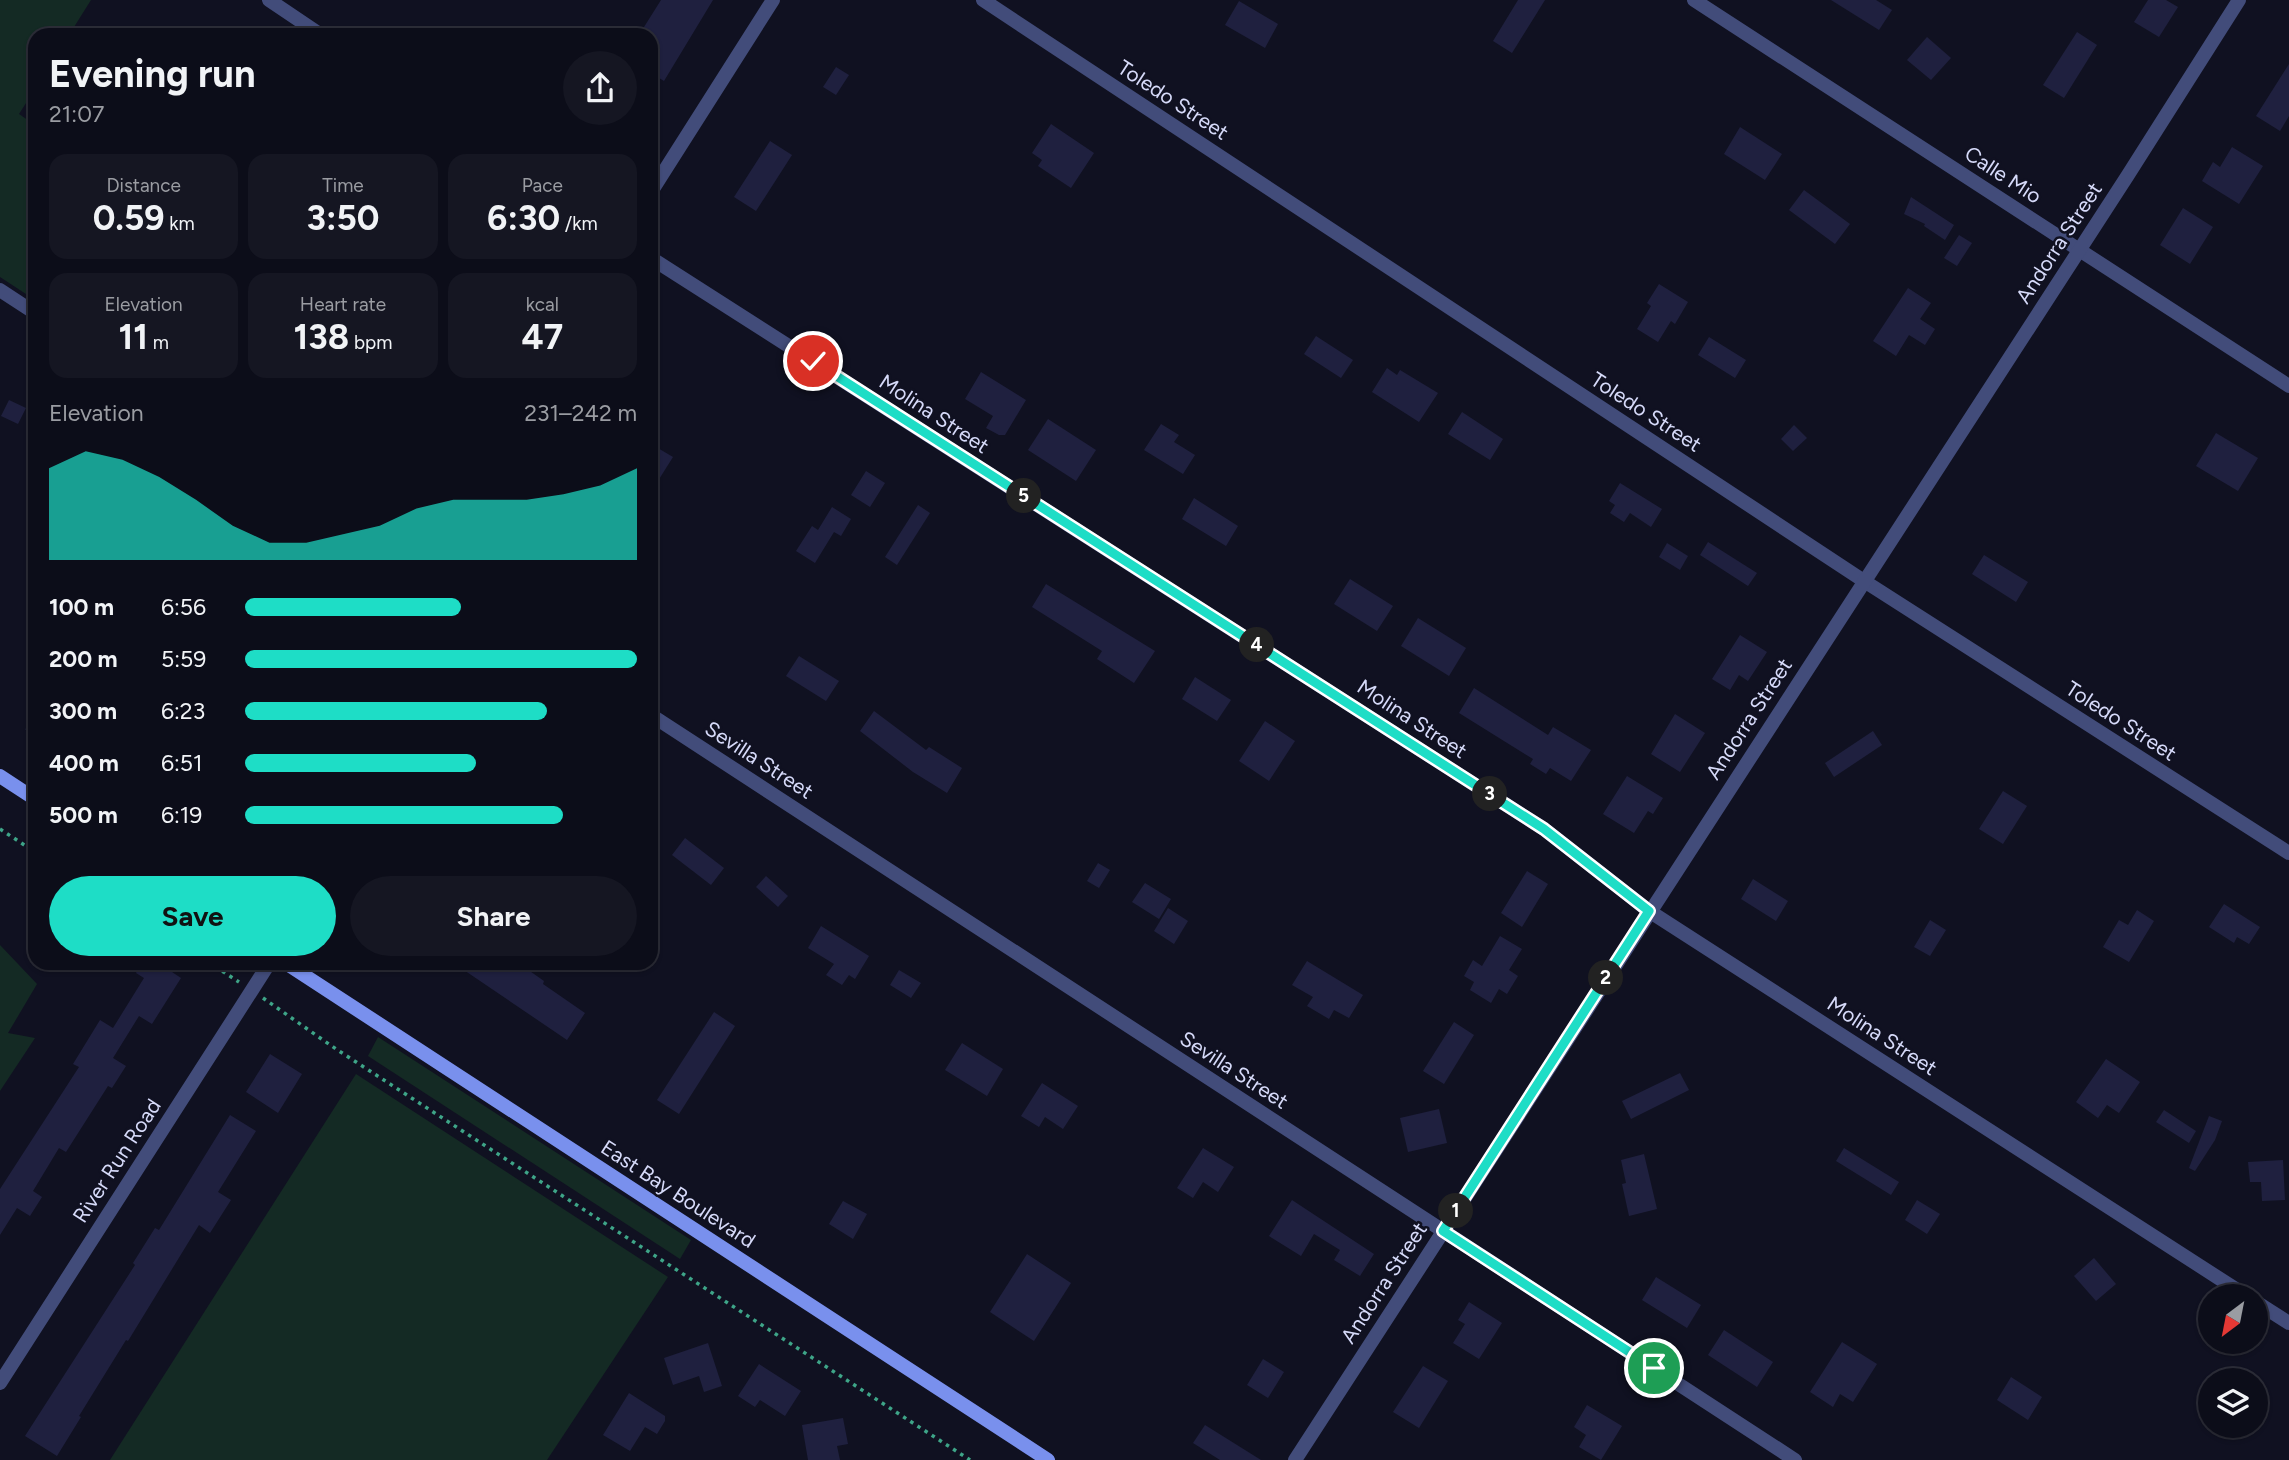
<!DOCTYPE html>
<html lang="en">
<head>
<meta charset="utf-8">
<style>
  :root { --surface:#0c0d19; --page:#151622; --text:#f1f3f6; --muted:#9a9ca2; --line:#2c2d38; --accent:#1eddc6 }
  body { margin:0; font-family:Figtree,sans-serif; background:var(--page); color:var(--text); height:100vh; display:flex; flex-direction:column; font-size:26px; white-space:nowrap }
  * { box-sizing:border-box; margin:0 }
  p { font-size:23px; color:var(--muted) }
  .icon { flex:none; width:38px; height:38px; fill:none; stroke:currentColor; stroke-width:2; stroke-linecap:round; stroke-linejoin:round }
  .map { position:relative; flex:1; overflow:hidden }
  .drawer { position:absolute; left:28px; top:28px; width:630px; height:942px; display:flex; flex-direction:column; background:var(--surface); border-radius:21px; box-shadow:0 2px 5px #0004,0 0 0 2px var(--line) }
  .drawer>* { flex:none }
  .needle { width:46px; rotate:212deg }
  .buttons { position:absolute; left:2198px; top:1284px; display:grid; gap:14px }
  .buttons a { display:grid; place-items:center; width:70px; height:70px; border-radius:50%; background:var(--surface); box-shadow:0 2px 5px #0004,0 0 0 2px var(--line); font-size:35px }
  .pin { position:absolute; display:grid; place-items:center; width:60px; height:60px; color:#fff; margin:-30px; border:4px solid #fff; border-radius:50%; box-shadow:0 2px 7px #0007 }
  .km { position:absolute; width:35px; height:35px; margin:-18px; border-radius:50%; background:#222; color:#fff; font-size:19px; line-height:35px; text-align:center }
  .round { display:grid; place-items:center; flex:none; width:74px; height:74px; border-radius:37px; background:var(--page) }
  .summary { display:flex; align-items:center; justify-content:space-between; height:119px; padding:0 21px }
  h1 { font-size:38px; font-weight:700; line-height:52px }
  .figures { display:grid; grid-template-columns:repeat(3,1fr); gap:10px; height:119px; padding:7px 21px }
  .figures div { display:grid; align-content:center; border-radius:18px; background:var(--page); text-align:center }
  .figures b { font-size:35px; font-weight:700 }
  .figures small { font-size:19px; font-weight:400 }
  .figures p { font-size:19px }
  .chart { height:196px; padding:14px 21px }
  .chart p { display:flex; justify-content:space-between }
  .chart svg { width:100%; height:126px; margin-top:7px; fill:var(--accent); opacity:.7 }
  .action { display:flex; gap:14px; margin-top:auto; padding:14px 21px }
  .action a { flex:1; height:80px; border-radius:42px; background:var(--accent); color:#111; font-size:28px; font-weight:700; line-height:80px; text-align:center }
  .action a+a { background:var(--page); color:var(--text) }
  ul { padding:0 21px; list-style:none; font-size:23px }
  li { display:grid; grid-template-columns:112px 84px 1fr; align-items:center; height:52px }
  li i { height:18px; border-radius:9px; background:var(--accent) }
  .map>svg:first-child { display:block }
  .green { fill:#142a24 }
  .building { fill:#1f203f }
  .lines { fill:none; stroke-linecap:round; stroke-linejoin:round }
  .path { stroke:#3ea588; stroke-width:3.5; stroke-dasharray:3.5 5; stroke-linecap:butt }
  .lane { stroke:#424c7a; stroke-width:8 }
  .street { stroke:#424c7a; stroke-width:14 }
  .secondary { stroke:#7990ed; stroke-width:14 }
  .route-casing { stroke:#fff; stroke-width:14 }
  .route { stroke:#1eddc6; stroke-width:9 }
  .labels { text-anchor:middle; stroke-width:5; stroke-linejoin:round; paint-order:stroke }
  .street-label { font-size:21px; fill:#d6daf9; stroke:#101121 }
</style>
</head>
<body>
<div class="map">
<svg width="2289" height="1460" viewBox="0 0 2289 1460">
  <rect width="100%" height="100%" fill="#101121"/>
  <!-- green -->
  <g class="green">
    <polygon points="0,0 91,0 69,35 35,35 35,89 19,114 35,125 35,280 26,294 0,277"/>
    <polygon points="0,945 37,984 8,1033 35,1038 0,1091"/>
    <polygon points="378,1037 691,1240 680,1259 368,1056"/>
    <polygon points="356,1074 668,1277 547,1460 110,1460"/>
  </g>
  <!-- building -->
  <g class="building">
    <polygon points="661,0 713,0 664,81 651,73 651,35 639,35"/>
    <polygon points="1518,0 1545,0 1512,53 1493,41"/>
    <polygon points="1831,0 1876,0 1892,10 1879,30"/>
    <polygon points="2148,0 2166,0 2178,7 2159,37 2134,22"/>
    <polygon points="1239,1 1278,24 1265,48 1225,25"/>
    <polygon points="2077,32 2097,45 2064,98 2043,85"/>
    <polygon points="1927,37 1951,58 1931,80 1907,60"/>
    <polygon points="2289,64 2289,116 2280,131 2256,116"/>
    <polygon points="836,67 849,75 836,95 823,87"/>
    <polygon points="1051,124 1094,153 1071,188 1038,166 1042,160 1032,153"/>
    <polygon points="1740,127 1782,154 1765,180 1724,154"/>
    <polygon points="770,141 792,155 756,211 734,197"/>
    <polygon points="2232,147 2263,166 2239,204 2202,181 2213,162 2220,167"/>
    <polygon points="1804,190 1850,224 1835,244 1789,210"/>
    <polygon points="1911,197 1954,225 1945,240 1924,226 1925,224 1904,214"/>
    <polygon points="2183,208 2213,227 2190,264 2160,245"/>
    <polygon points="1959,235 1972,243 1957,266 1944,258"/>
    <polygon points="1659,284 1688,302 1675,324 1671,321 1658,342 1637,329 1651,306 1647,303"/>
    <polygon points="1908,288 1931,303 1920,319 1935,329 1925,345 1909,335 1896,356 1873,341"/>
    <polygon points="1316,336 1353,360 1341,378 1304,354"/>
    <polygon points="1709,337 1746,360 1735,378 1698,355"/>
    <polygon points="1387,368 1397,375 1400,370 1438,393 1419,422 1372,392"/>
    <polygon points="981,372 1026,400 1005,435 999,435 986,428 993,416 965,399"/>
    <polygon points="9,400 26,408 18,424 1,416"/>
    <polygon points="1462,412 1503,439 1490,460 1448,434"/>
    <polygon points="1048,419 1096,450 1076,481 1028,450"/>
    <polygon points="1161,424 1179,435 1174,442 1195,455 1183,474 1144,450"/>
    <polygon points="1794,425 1807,438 1793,451 1781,439"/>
    <polygon points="2216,433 2258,458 2238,491 2196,466"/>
    <polygon points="651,444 673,457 651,492"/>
    <polygon points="866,471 885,483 870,507 851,495"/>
    <polygon points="1620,483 1662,509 1651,527 1630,513 1624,522 1610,513 1615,505 1609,501"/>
    <polygon points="1194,498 1238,526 1226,546 1182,519"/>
    <polygon points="918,505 930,513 897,565 885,557"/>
    <polygon points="832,507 851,519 841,536 834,532 815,563 796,551 812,526 818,530"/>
    <polygon points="1708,542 1757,573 1748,586 1700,555"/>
    <polygon points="1667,543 1688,556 1680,570 1659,557"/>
    <polygon points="1984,555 2028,582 2016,602 1972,574"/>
    <polygon points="1350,579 1393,606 1377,631 1334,604"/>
    <polygon points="1046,584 1155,651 1134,683 1097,659 1102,651 1032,607"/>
    <polygon points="1418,618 1466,648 1449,676 1401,646"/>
    <polygon points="1740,635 1767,652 1748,681 1739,675 1730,690 1712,679"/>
    <polygon points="799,656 839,681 826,701 786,676"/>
    <polygon points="1195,677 1231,700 1217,721 1182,699"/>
    <polygon points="1474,688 1548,735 1553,727 1591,750 1571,781 1550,768 1546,774 1530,764 1533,759 1459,713"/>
    <polygon points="874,711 926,750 929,747 962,768 947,793 913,772 860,731"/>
    <polygon points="1675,714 1705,733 1680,772 1651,754"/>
    <polygon points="1265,721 1295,741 1269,781 1239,761"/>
    <polygon points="1873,731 1882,745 1834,777 1825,763"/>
    <polygon points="1627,776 1663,798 1653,814 1648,811 1634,833 1603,814"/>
    <polygon points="2003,791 2027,806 2003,844 1979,829"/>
    <polygon points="685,838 724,868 711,885 672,855"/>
    <polygon points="1098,863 1110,870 1099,888 1087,881"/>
    <polygon points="1527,871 1548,884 1522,927 1501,913"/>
    <polygon points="766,876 788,896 778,907 756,887"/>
    <polygon points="1753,879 1788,901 1776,921 1741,899"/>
    <polygon points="1145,883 1171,899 1159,919 1132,902"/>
    <polygon points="2224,904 2260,927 2249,944 2237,937 2234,943 2209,927"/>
    <polygon points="1168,908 1188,921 1174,944 1154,931"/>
    <polygon points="2137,910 2154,921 2129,962 2103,947 2119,920 2128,925"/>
    <polygon points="1930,920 1946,930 1930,956 1914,947"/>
    <polygon points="821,926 869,956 855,979 849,975 842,985 826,975 834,964 808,948"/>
    <polygon points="1500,936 1522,949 1509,970 1518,976 1507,994 1499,989 1491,1003 1470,990 1474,982 1464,976 1473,960 1482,966"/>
    <polygon points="1307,961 1363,995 1349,1018 1334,1010 1329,1019 1307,1006 1313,997 1292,985"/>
    <polygon points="142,962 157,962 181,978 152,1024 139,1016 113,1058 126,1066 112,1088 108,1086 66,1152 59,1148 33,1191 42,1197 30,1216 17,1208 0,1235 0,1189 79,1067 73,1064 100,1020 113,1028 144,978 136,973"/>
    <polygon points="452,962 517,962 544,981 543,984 585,1013 567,1040"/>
    <polygon points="899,970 921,983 911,998 890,985"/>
    <polygon points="714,1012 735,1026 679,1114 657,1100"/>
    <polygon points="1454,1022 1474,1035 1444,1084 1423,1071"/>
    <polygon points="962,1043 1003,1069 987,1096 945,1070"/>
    <polygon points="270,1054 302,1074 278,1113 246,1092"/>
    <polygon points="2106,1059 2140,1082 2119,1113 2107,1105 2098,1118 2076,1102"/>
    <polygon points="1680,1073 1689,1090 1631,1119 1622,1101"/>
    <polygon points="1042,1083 1078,1106 1063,1129 1045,1117 1039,1127 1021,1116"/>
    <polygon points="1439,1109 1447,1143 1408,1152 1400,1118"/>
    <polygon points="2164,1110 2196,1131 2189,1143 2156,1122"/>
    <polygon points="230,1115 256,1131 218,1192 231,1200 210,1233 199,1225 128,1341 126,1340 79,1416 81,1417 57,1456 25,1436 135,1265 133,1263 155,1228 159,1230"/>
    <polygon points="2209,1116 2222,1121 2215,1140 2195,1171 2189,1168"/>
    <polygon points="1203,1148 1234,1167 1218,1192 1203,1182 1193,1198 1177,1188"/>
    <polygon points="1844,1148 1899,1182 1891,1195 1836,1161"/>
    <polygon points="1644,1154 1657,1209 1629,1216 1622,1184 1626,1183 1621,1160"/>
    <polygon points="2283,1160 2285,1200 2262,1201 2261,1182 2250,1182 2248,1162"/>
    <polygon points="1292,1200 1374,1254 1360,1276 1334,1260 1340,1250 1314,1234 1301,1256 1269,1236"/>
    <polygon points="1917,1200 1940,1214 1927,1234 1905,1220"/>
    <polygon points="843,1201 867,1214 853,1239 829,1224"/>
    <polygon points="1027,1254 1071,1283 1034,1341 990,1312"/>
    <polygon points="2094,1258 2116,1284 2096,1301 2074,1276"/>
    <polygon points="1656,1277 1701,1305 1687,1328 1642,1300"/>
    <polygon points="1469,1302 1502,1323 1479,1359 1453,1343 1465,1324 1458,1320"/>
    <polygon points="1724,1330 1773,1362 1757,1387 1708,1355"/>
    <polygon points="1842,1342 1877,1364 1853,1402 1840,1394 1833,1407 1810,1392"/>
    <polygon points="708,1343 722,1386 704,1392 699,1376 673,1385 664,1358"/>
    <polygon points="1263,1359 1284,1372 1268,1398 1247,1385"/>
    <polygon points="759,1364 801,1391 785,1416 760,1400 755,1407 738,1396"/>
    <polygon points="1423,1366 1448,1381 1419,1428 1393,1412"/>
    <polygon points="2011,1377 2042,1397 2028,1420 1997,1400"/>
    <polygon points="629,1393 665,1416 665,1421 657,1434 645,1427 630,1451 603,1435"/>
    <polygon points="1587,1405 1622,1426 1601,1460 1579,1447 1586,1435 1574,1427"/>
    <polygon points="843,1418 848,1444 837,1446 840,1460 808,1460 802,1425"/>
    <polygon points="1205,1425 1261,1460 1220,1460 1193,1443"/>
  </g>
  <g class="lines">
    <!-- path -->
    <g class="path">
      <polyline points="0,829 35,852"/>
      <polyline points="208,962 239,982"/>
      <polyline points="263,998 336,1049 970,1460"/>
    </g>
    <!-- lane -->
    <polyline class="lane" points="35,722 30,729 35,733"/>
    <!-- street -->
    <g class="street">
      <polyline points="269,0 321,35"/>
      <polyline points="983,0 1864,581 2289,853"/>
      <polyline points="1694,0 2289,386"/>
      <polyline points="651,192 773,0"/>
      <polyline points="651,258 1544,829 1649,911 2248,1297"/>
      <polyline points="0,290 35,313"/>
      <polyline points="651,715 1795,1460"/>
      <polyline points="2256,1302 2289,1323"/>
      <polyline points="0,1383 270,962"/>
      <polyline points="1295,1460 2128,175 2239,0"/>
    </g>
    <!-- secondary -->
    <g class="secondary">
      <polyline points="0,776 35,799"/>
      <polyline points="284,962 1048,1460"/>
    </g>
  </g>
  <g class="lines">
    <defs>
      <polyline id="route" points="813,361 1544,829 1649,911 1443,1231 1654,1368"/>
    </defs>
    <!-- route casing -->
    <use href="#route" class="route-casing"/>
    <!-- route -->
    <use href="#route" class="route"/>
  </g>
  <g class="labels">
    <!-- street labels -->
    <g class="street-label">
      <text transform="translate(1173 100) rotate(33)" y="7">Toledo Street</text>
      <text transform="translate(2003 175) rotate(33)" y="7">Calle Mio</text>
      <text transform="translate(2059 243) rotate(-57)" y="7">Andorra Street</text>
      <text transform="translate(1646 412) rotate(33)" y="7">Toledo Street</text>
      <text transform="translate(934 414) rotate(33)" y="7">Molina Street</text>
      <text transform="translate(1412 719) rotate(33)" y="7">Molina Street</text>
      <text transform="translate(1749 719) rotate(-57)" y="7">Andorra Street</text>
      <text transform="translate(2121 721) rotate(33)" y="7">Toledo Street</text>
      <text transform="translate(759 760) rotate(33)" y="7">Sevilla Street</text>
      <text transform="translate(1882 1036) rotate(33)" y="7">Molina Street</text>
      <text transform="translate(1234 1070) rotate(33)" y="7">Sevilla Street</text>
      <text transform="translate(117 1161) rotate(-57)" y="7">River Run Road</text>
      <text transform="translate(678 1194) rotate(33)" y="7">East Bay Boulevard</text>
      <text transform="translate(1384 1283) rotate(-57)" y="7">Andorra Street</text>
    </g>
  </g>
</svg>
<div class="buttons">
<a><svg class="needle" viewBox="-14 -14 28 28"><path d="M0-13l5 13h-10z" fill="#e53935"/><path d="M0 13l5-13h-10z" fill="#9a9ca2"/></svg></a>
<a><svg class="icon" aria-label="layers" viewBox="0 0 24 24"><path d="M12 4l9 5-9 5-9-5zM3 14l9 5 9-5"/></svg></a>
</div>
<div class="pin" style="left:1654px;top:1368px;background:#1e9e55"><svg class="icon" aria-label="arrive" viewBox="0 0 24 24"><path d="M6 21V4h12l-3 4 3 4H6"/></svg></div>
<div class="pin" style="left:813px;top:361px;background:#d93025"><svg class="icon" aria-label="check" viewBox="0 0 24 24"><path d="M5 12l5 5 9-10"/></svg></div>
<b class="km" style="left:1456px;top:1211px">1</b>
<b class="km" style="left:1606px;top:978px">2</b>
<b class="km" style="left:1490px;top:794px">3</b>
<b class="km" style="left:1257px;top:645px">4</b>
<b class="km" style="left:1024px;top:496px">5</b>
<section class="drawer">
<div class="summary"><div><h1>Evening run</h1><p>21:07</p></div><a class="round"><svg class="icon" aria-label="share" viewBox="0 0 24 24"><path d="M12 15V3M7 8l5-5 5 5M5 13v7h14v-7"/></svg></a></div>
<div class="figures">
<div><p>Distance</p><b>0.59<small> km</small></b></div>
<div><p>Time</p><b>3:50</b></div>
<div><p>Pace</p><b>6:30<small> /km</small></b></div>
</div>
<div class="figures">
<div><p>Elevation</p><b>11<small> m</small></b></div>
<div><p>Heart rate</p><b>138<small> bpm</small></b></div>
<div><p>kcal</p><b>47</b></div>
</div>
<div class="chart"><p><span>Elevation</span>231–242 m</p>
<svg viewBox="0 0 160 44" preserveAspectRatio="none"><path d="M0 44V12L10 6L20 9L30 15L40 23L50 32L60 38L70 38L80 35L90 32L100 26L110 23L120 23L130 23L140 21L150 18L160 12V44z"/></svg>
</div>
<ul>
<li><b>100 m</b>6:56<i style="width:55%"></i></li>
<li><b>200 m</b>5:59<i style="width:100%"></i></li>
<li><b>300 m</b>6:23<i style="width:77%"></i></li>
<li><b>400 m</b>6:51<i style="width:59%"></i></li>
<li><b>500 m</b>6:19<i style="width:81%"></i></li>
</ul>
<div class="action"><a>Save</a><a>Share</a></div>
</section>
</div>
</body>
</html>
